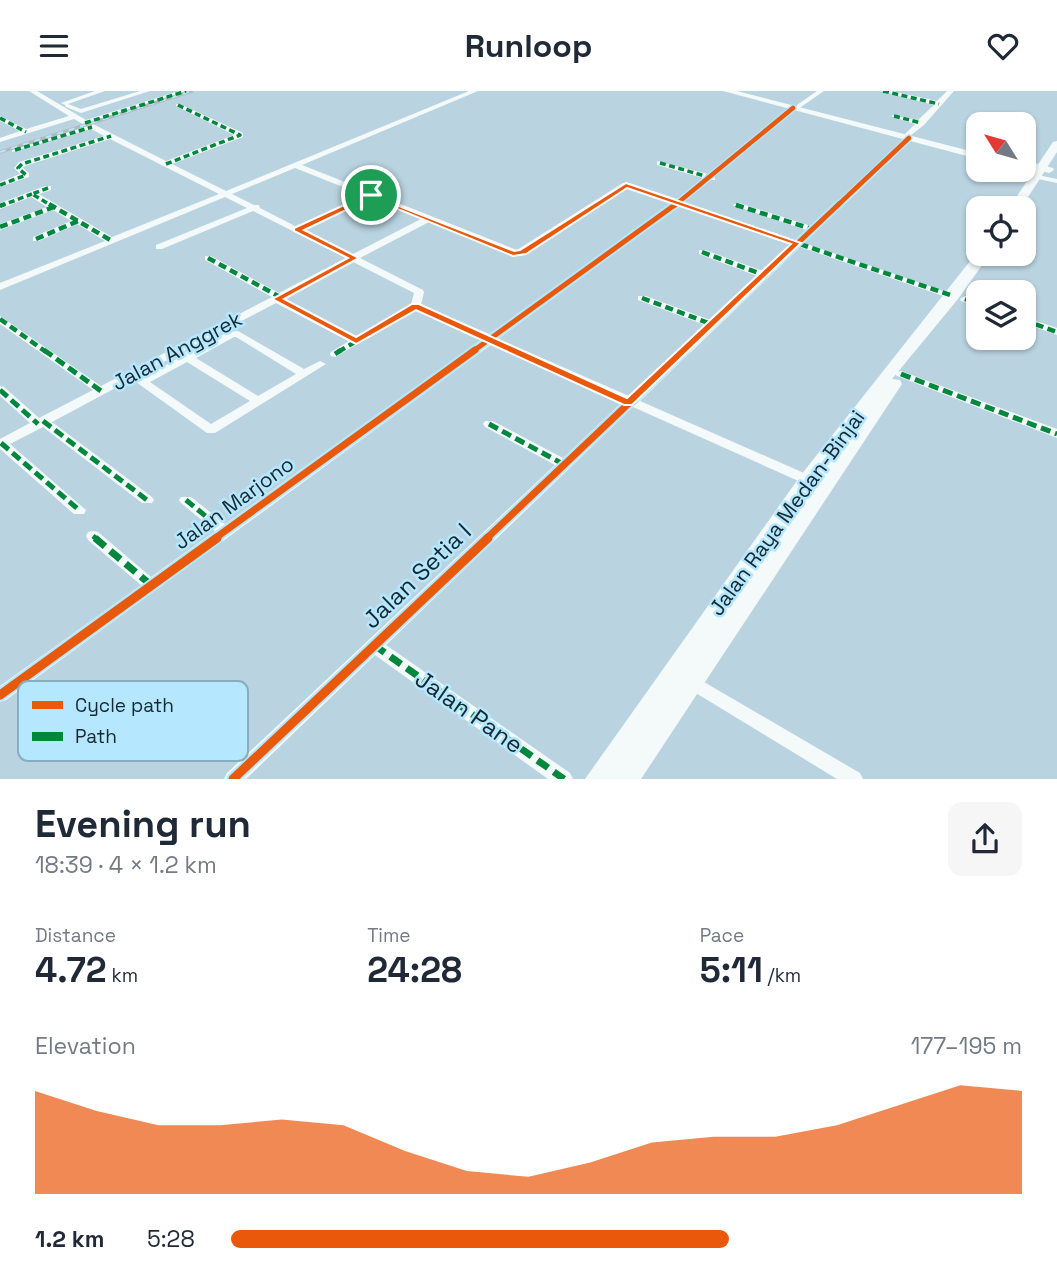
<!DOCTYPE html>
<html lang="en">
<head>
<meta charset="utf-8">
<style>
  :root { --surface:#fff; --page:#f6f6f7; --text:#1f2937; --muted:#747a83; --accent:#ea580c }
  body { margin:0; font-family:"Space Grotesk",sans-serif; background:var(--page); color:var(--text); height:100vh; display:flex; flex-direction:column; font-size:26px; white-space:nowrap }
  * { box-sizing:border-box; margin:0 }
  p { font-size:23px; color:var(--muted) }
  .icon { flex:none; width:38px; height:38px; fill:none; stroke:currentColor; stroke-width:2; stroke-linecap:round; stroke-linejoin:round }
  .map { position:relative; height:688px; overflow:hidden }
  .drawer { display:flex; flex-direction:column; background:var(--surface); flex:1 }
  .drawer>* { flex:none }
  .needle { width:46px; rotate:307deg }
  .buttons { position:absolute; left:966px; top:21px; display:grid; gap:14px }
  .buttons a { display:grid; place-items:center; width:70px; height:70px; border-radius:14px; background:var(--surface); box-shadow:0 2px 5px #0004; font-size:35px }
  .pin { position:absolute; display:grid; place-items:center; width:60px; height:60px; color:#fff; margin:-30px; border:4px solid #fff; border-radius:50%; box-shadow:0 2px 7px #0007 }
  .round { display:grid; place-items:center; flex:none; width:74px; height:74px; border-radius:14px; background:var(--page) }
  .summary { display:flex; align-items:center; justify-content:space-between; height:119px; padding:0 35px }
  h1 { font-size:38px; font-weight:700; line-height:52px }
  .stats { display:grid; grid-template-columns:repeat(3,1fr); gap:10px; height:119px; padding:7px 35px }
  .stats div { display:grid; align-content:center }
  .stats b { font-size:35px; font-weight:700 }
  .stats small { font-size:19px; font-weight:400 }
  .stats p { font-size:19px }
  .chart { height:196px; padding:14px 35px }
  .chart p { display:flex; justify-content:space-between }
  .chart svg { width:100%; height:126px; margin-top:7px; fill:var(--accent); opacity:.7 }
  ul { padding:0 35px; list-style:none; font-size:23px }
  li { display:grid; grid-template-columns:112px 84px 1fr; align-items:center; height:52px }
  li i { height:18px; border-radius:9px; background:var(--accent) }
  header { display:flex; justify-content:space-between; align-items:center; height:91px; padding:0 35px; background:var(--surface); font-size:32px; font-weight:700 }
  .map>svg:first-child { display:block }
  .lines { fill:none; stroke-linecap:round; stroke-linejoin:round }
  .minor { fill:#f4f9fa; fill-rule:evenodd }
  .major { fill:#f4f9fa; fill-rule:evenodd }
  .highway { fill:#f4f9fa; fill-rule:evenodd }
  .rail-casing { stroke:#b4bbbe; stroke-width:3.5 }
  .rail { stroke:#b5e7fe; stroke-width:2; stroke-dasharray:6; stroke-linecap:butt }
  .quiet-far3 { stroke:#00873e; stroke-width:3.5; stroke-dasharray:6 3.5; stroke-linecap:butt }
  .quiet-far2 { stroke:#00873e; stroke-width:4.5; stroke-dasharray:8 4.5; stroke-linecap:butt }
  .quiet-far1 { stroke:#00873e; stroke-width:5; stroke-dasharray:10 5; stroke-linecap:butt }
  .quiet { stroke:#00873e; stroke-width:7; stroke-dasharray:13 7; stroke-linecap:butt }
  .cycleway-far3-casing { stroke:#b5e7fe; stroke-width:7 }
  .cycleway-far2-casing { stroke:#b5e7fe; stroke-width:9 }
  .cycleway-far1-casing { stroke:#b5e7fe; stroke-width:11 }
  .cycleway-casing { stroke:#b5e7fe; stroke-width:13 }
  .cycleway-far3 { stroke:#e8590c; stroke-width:4.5 }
  .cycleway-far2 { stroke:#e8590c; stroke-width:5 }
  .cycleway-far1 { stroke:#e8590c; stroke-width:7 }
  .cycleway { stroke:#e8590c; stroke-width:9 }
  .route { fill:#ea580c; stroke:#fff; stroke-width:2; fill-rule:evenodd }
  .labels { text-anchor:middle; stroke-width:5; stroke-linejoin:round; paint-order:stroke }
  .street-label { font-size:21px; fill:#152932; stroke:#b5e7fe }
  .near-street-label { font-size:24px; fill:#152932; stroke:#b5e7fe }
  .key { fill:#b5e7fe; stroke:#85aec1; stroke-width:2 }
  .key-label { font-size:19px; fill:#152932 }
</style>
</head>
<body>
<header><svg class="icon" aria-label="menu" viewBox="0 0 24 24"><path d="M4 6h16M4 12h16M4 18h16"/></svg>Runloop<svg class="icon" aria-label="heart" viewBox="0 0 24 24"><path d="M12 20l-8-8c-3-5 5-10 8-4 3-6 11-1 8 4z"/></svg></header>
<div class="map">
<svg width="1057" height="688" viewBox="0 0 1057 688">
  <rect width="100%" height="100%" fill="#b9d4e0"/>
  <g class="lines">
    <!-- minor -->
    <g class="minor">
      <path d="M29,0H37L86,29L179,0H189L91,32L166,70L234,44L176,15V13H180L243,42V46L172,73L226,100L469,0H478L302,74L517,159L623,92H629L677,108L703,87L657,74V70L708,83L793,15L795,16V18L715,85V89H711L684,111L796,149L806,139L732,114L739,112L811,135L908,45L905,43L915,33L892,26V24L918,29L934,14L880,0H892L937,10L947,0H954L924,34L910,45L913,47L912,49L804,152L958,205L953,208L949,207L800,156L640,310L813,386L814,389L813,392H803L633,316L386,554L570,682L573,688H548L375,564L246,688H224L227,682L555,374L485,336L483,333L485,330H493L563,367L622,311L492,253L6,609L0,611V595L141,494L88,449L86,445L88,441L93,440L98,441L151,486L215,440L181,412L179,409L181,406H191L225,433L482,248L417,219L335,266L331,265L330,263L331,261L349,250L276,212L184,260L188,262L228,241L238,240L304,278L320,270L326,273L215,342H207L136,291L180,266L177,264L52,331L152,406L154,409L152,412H142L43,336L10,353L86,419L84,423H74L0,358V348L30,332L0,305V295L4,296L39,327L93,299L0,233V225L101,295L272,206L205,169V165H211L279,202L346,167L253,120L162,158H156V154L247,117L225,106L0,199V192L105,150L77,133L39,150H33V146L71,130L53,119L0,139V133L47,116L31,106L0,118V112L45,95H51V99L39,103L112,146L219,103L110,48L25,75L23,77L29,82V86L0,96V91L20,83L14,77L19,71L104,45L91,38L12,61V57L86,35L74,28L0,51V47L20,40L0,30V25L26,38L69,25ZM295,77L363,104L297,136L260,117L259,114H254L232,103ZM627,97L672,112L489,243L421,214L424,201L423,199L360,167L429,131L515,165H521ZM371,107L421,128L353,163L304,139ZM679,115L791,153L763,180L705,159H699V163L757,185L710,229L646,205H638V209L705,234L629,305L498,248ZM353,171L414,202L411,214L356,246L284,208ZM234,246H236L296,283L258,305L196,267ZM187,271L250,310L211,333L150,291Z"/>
      <polygon points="95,0 105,0 68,13 81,18 140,0 150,0 81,22 66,16 65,14 61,12"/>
      <polygon points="817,0 824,0 801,16 797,16 797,14"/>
      <polygon points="1033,83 1057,88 1057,92 1033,87"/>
      <polygon points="965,205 978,210 978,216 961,210 960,208"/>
      <polygon points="1024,226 1057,237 1057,244 1024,232"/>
      <polygon points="901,280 1057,338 1057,347 897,285 895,283 897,281"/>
      <polygon points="692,584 860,682 863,688 837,688 686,596 684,591 686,586"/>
    </g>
    <!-- major -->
    <g class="major">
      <polygon points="723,0 737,0 978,62 978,68"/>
      <polygon points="1024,69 1053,77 1054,79 1049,82 1024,75"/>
    </g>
    <!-- highway -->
    <g class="highway">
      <polygon points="1057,50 1057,61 1021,117 1009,117 1053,51"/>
      <polygon points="978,160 978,163 990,163 958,208 892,288 900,289 902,293 641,688 585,688 801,384"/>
    </g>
    <defs>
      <polyline id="rail" points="0,61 192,0"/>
    </defs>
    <!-- rail casing -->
    <use href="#rail" class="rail-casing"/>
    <!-- rail -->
    <use href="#rail" class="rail"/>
    <!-- quiet-far3 -->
    <g class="quiet-far3">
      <polyline points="883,0 939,13"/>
      <polyline points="894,25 921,32"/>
      <polyline points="0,27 26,41"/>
      <polyline points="85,32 186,0"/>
      <polyline points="15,59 92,36"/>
      <polyline points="660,72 712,87"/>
      <polyline points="166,73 240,44 178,14"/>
      <polyline points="0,94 26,84 18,77 22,73 111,45"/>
      <polyline points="626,94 687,115"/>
      <polyline points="48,97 32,103 52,115"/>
      <polyline points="736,114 739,115"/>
      <polyline points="0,115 32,103"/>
      <polyline points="348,115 371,104"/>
    </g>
    <!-- quiet-far2 -->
    <g class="quiet-far2">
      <polyline points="49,113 112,150"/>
      <polyline points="682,113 953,205"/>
      <polyline points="736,114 812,138"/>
      <polyline points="0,115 5,113"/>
      <polyline points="0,136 54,116"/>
      <polyline points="297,139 352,113"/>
      <polyline points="36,148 78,130"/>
      <polyline points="702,161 764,184"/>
      <polyline points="208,167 280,206"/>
      <polyline points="642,207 711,233"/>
      <polyline points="276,208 356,250"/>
      <polyline points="965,208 978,213"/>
      <polyline points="0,228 46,261"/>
      <polyline points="1024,229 1057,241"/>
      <polyline points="338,261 416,215"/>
    </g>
    <!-- quiet-far1 -->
    <g class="quiet-far1">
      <polyline points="44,259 101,300"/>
      <polyline points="335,263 341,259"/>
      <polyline points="901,283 1057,343"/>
      <polyline points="0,299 38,333"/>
      <polyline points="43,330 147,409"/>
      <polyline points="489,333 563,373"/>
      <polyline points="1,352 79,419"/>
      <polyline points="186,409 225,441"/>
      <polyline points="93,445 97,448"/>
    </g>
    <!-- quiet -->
    <g class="quiet">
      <polyline points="95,447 151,494"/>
      <polyline points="374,554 564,688"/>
    </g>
    <defs>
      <g id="cycleway-far3">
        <polyline points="674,115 793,17"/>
        <polyline points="837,115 909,47"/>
      </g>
      <g id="cycleway-far2">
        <polyline points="472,261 676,113"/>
        <polyline points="683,261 839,113"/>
      </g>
      <g id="cycleway-far1">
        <polyline points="214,448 475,259"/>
        <polyline points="486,448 685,259"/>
      </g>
      <g id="cycleway">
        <polyline points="0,604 217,447"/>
        <polyline points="233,688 488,447"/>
      </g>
    </defs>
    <!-- cycleway-far3 casing -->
    <use href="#cycleway-far3" class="cycleway-far3-casing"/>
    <!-- cycleway-far2 casing -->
    <use href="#cycleway-far2" class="cycleway-far2-casing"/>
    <!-- cycleway-far1 casing -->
    <use href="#cycleway-far1" class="cycleway-far1-casing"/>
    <!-- cycleway casing -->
    <use href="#cycleway" class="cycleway-casing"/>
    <!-- cycleway-far3 -->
    <use href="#cycleway-far3" class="cycleway-far3"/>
    <!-- cycleway-far2 -->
    <use href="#cycleway-far2" class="cycleway-far2"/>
    <!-- cycleway-far1 -->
    <use href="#cycleway-far1" class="cycleway-far1"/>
    <!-- cycleway -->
    <use href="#cycleway" class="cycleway"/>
  </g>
  <!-- route -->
  <path class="route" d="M626,92L801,152L632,314H624L416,219L356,253L272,208L348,167L294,140V137L368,103L514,160L520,159ZM627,97L791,153L627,307L419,213H412L356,246L284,208L359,167L304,139L371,107L513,165L526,163Z"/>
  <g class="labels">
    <!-- street labels -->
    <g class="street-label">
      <text transform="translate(177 260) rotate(-28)" y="7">Jalan Anggrek</text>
      <text transform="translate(234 412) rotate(-36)" y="7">Jalan Marjono</text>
      <text transform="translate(787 422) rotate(-54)" y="7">Jalan Raya Medan-Binjai</text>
    </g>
    <!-- near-street labels -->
    <g class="near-street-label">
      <text transform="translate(417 485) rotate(-44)" y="8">Jalan Setia I</text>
      <text transform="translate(469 621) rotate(35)" y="8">Jalan Pane</text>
    </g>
  </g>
  <!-- legend -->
  <rect x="18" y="590" width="230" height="80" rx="10" class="key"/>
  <rect x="32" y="610" width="31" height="8" fill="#e8590c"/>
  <rect x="32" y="641" width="31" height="9" fill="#00873e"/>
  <g class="key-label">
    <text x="75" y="621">Cycle path</text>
    <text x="75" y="652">Path</text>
  </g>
</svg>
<div class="buttons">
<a><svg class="needle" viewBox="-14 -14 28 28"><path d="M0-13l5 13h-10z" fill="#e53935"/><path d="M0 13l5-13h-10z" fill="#747a83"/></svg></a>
<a><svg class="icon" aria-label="locate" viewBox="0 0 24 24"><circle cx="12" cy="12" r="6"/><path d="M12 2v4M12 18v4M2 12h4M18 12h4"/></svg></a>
<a><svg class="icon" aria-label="layers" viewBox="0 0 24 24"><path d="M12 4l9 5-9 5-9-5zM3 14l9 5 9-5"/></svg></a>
</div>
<div class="pin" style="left:371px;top:104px;background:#1e9e55"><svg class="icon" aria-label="arrive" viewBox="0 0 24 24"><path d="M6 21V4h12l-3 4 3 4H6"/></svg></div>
</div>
<section class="drawer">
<div class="summary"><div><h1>Evening run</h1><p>18:39 · 4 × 1.2 km</p></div><a class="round"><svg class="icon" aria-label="share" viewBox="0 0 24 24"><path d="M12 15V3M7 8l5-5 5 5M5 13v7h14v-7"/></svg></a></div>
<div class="stats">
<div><p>Distance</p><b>4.72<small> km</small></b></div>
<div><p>Time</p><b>24:28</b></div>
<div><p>Pace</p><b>5:11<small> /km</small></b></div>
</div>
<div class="chart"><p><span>Elevation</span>177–195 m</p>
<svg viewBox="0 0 160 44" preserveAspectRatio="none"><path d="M0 44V8L10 15L20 20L30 20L40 18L50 20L60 29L70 36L80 38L90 33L100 26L110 24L120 24L130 20L140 13L150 6L160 8V44z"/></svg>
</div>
<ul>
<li><b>1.2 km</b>5:28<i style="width:63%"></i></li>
</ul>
</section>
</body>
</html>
